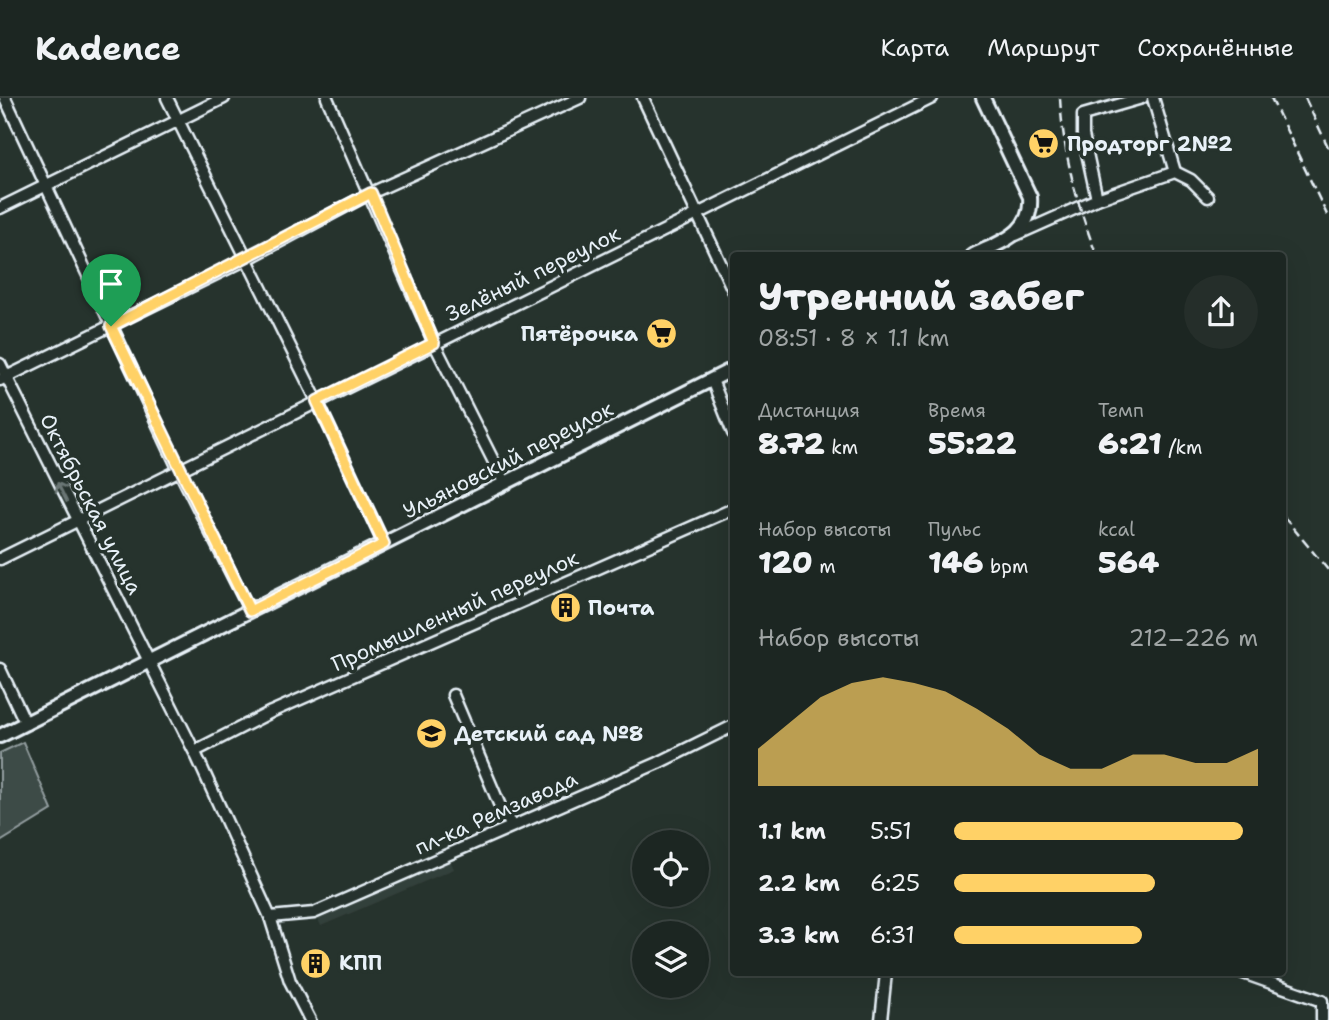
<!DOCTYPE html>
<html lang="ru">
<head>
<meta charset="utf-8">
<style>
  :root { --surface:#1c2622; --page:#252e2a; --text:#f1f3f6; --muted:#a0a5a5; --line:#3a4340; --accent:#ffd166 }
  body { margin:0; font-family:"Shantell Sans",sans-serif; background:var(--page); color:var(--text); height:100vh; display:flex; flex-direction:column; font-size:26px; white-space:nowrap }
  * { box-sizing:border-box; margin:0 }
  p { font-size:23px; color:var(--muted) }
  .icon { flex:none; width:38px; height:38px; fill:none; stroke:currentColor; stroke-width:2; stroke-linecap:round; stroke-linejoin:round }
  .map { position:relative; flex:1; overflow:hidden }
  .details { position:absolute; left:730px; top:154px; width:556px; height:724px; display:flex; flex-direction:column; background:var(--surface); border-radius:7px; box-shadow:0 7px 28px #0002,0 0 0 2px var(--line) }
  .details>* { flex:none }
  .buttons { position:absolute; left:632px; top:732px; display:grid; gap:14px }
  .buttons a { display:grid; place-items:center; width:77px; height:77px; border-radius:50%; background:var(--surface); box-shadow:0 7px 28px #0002,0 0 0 2px var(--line); font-size:35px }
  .pin { position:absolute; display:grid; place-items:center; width:60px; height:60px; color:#fff; margin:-72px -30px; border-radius:50% 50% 50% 0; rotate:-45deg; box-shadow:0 0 7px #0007 }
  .pin .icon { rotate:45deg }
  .round { display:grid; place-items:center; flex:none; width:74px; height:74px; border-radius:37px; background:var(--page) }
  .summary { display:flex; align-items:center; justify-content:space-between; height:119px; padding:0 28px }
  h1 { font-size:38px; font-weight:800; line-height:52px }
  .figures { display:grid; grid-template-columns:repeat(3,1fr); gap:10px; height:119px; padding:7px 28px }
  .figures div { display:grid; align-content:center }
  .figures b { font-size:30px; font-weight:800 }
  .figures small { font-size:19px; font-weight:400 }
  .figures p { font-size:19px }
  .chart { height:196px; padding:14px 28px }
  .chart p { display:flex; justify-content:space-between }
  .chart svg { width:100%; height:126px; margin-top:7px; fill:var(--accent); opacity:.7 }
  ul { padding:0 28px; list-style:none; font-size:23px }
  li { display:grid; grid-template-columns:112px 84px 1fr; align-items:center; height:52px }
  li i { height:18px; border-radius:9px; background:var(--accent) }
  header { display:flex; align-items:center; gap:42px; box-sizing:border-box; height:98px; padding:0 35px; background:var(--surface); border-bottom:2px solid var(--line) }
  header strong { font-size:33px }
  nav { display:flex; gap:38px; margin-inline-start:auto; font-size:24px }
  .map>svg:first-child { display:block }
  .built { fill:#333f3a }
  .green { fill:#3e4b47; stroke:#939ea0; stroke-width:2 }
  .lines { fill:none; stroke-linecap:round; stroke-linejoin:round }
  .minor-casing { stroke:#e8f1f8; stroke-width:15 }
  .major-casing { stroke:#e8f1f8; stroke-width:18 }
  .minor { stroke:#26332d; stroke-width:10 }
  .major { stroke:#26332d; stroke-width:12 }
  .rail { stroke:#e8f1f8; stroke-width:2.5; stroke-dasharray:10 5; stroke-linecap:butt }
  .oneway { stroke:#6a7674 }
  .route-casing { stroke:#fff; stroke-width:14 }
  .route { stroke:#ffd166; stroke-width:9 }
  .labels { text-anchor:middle; stroke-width:7; stroke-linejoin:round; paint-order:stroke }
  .poi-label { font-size:21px; font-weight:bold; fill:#e8f1f8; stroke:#26332d; text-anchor:start }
  .street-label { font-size:21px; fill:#e8f1f8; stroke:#26332d }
</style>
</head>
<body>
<header>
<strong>Kadence</strong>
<nav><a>Карта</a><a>Маршрут</a><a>Сохранённые</a></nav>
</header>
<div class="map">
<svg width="1329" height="922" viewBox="0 0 1329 922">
  <rect width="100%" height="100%" fill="#26332d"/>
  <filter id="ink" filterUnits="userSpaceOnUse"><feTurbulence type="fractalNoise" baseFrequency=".0143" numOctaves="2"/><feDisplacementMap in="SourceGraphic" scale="14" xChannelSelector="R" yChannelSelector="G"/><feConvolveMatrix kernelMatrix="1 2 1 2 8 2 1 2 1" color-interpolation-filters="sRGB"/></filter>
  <g filter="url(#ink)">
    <!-- built -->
    <polygon class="built" points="450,762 454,771 321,828 317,819"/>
    <!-- green -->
    <polygon class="green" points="23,644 52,712 0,744 0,655"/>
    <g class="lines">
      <defs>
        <g id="minor">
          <polyline points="5,0 179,372 250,513"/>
          <polyline points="167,0 317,303 384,446"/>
          <polyline points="327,0 434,245 504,384"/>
          <polyline points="643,0 733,192"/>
          <polyline points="1153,0 1175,74"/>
          <polyline points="1097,101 1083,37 1083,17 1142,0"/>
          <polyline points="0,110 224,0"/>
          <polyline points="1016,137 1097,101 1175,74 1191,82 1208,99"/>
          <polyline points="0,266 197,659 270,819 290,883 310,922"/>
          <polyline points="0,282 247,161 371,95 580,0"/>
          <polyline points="712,282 733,335"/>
          <polyline points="0,461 932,0"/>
          <polyline points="0,571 26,626"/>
          <polyline points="453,597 500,708 512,728"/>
          <polyline points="195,653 271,614 733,411"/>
          <polyline points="270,819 314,815 658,665 733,628"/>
          <polyline points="1243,875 1322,903 1322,922"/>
          <polyline points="881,922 886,875"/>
        </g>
        <g id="major">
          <path d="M972,158C1000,144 1033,136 1030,99L983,0"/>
          <polyline points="0,638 733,271"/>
        </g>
      </defs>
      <!-- minor casing -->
      <use href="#minor" class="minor-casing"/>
      <!-- major casing -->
      <use href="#major" class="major-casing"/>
      <!-- minor -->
      <use href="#minor" class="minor"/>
      <!-- major -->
      <use href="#major" class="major"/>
      <!-- rail -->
      <g class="rail">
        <path d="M1060,0C1063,55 1077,107 1097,158"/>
        <polyline points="1271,0 1329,121"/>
        <polyline points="1305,0 1329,51"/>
        <polyline points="1283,418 1329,473"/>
      </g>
    </g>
    <!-- one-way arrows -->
    <defs><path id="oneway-shaft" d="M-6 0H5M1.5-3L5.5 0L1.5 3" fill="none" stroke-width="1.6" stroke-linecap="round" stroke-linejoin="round" transform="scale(1.75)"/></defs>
    <use class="oneway" href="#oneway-shaft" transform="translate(62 394) rotate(-116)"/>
  </g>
  <g class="lines" filter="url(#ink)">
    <defs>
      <polygon id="route" points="371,95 434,245 317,303 384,446 250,513 111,228"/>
    </defs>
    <!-- route casing -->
    <use href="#route" class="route-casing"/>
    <!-- route -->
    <use href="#route" class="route"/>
  </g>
  <!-- icons -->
  <defs>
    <symbol id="supermarket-disc" viewBox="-11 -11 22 22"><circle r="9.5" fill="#ffd166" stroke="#26332d"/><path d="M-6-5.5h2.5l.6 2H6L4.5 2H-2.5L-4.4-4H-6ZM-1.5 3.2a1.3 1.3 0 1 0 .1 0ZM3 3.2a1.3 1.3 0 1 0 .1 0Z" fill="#111"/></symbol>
    <symbol id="building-disc" viewBox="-11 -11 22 22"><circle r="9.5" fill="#ffd166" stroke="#26332d"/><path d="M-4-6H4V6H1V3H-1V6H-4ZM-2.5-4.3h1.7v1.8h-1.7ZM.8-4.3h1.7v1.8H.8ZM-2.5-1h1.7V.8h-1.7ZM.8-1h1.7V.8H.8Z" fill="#111"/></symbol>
    <symbol id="school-disc" viewBox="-11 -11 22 22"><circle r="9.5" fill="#ffd166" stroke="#26332d"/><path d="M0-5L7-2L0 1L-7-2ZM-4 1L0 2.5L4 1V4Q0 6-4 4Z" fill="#111"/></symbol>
  </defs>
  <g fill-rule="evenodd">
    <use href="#supermarket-disc" x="1026" y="28" width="35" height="35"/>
    <use href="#supermarket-disc" x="644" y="218" width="35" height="35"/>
    <use href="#building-disc" x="548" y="492" width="35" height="35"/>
    <use href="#school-disc" x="414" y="618" width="35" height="35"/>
    <use href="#building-disc" x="298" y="848" width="35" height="35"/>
  </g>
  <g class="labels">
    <!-- poi labels -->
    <g class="poi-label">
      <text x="1067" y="53">Продторг 2№2</text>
      <text x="638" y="243" text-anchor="end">Пятёрочка</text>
      <text x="588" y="517">Почта</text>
      <text x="454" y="643">Детский сад №8</text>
      <text x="339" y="872">КПП</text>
    </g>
    <!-- street labels -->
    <g class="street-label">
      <text transform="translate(533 176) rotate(-26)" y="7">Зелёный переулок</text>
      <text transform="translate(508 362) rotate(-27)" y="7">Ульяновский переулок</text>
      <text transform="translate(91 406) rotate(63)" y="7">Октябрьская улица</text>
      <text transform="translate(455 513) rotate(-24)" y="7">Промышленный переулок</text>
      <text transform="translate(496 715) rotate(-24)" y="7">пл-ка Ремзавода</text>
    </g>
  </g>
</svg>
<div class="buttons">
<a><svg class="icon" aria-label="locate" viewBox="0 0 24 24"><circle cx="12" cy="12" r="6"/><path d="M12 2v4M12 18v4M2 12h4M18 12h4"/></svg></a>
<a><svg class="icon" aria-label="layers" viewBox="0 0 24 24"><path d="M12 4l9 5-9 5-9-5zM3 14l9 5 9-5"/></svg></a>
</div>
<div class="pin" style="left:111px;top:228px;background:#1e9e55"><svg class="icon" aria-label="arrive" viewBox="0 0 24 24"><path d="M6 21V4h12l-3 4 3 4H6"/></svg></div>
<section class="details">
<div class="summary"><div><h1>Утренний забег</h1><p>08:51 · 8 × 1.1 km</p></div><a class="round"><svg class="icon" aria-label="share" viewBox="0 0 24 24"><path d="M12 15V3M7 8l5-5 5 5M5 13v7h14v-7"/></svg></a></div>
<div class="figures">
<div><p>Дистанция</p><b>8.72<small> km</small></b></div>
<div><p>Время</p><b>55:22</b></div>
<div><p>Темп</p><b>6:21<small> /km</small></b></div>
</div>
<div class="figures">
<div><p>Набор высоты</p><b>120<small> m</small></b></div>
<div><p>Пульс</p><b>146<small> bpm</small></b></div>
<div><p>kcal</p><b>564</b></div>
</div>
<div class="chart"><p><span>Набор высоты</span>212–226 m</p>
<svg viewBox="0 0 160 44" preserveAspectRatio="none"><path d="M0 44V31L10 22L20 13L30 8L40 6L50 8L60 11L70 17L80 24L90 33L100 38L110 38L120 33L130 33L140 36L150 36L160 31V44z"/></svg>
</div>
<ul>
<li><b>1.1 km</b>5:51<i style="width:95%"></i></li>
<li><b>2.2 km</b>6:25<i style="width:66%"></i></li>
<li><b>3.3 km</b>6:31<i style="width:62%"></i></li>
</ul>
</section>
</div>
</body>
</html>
